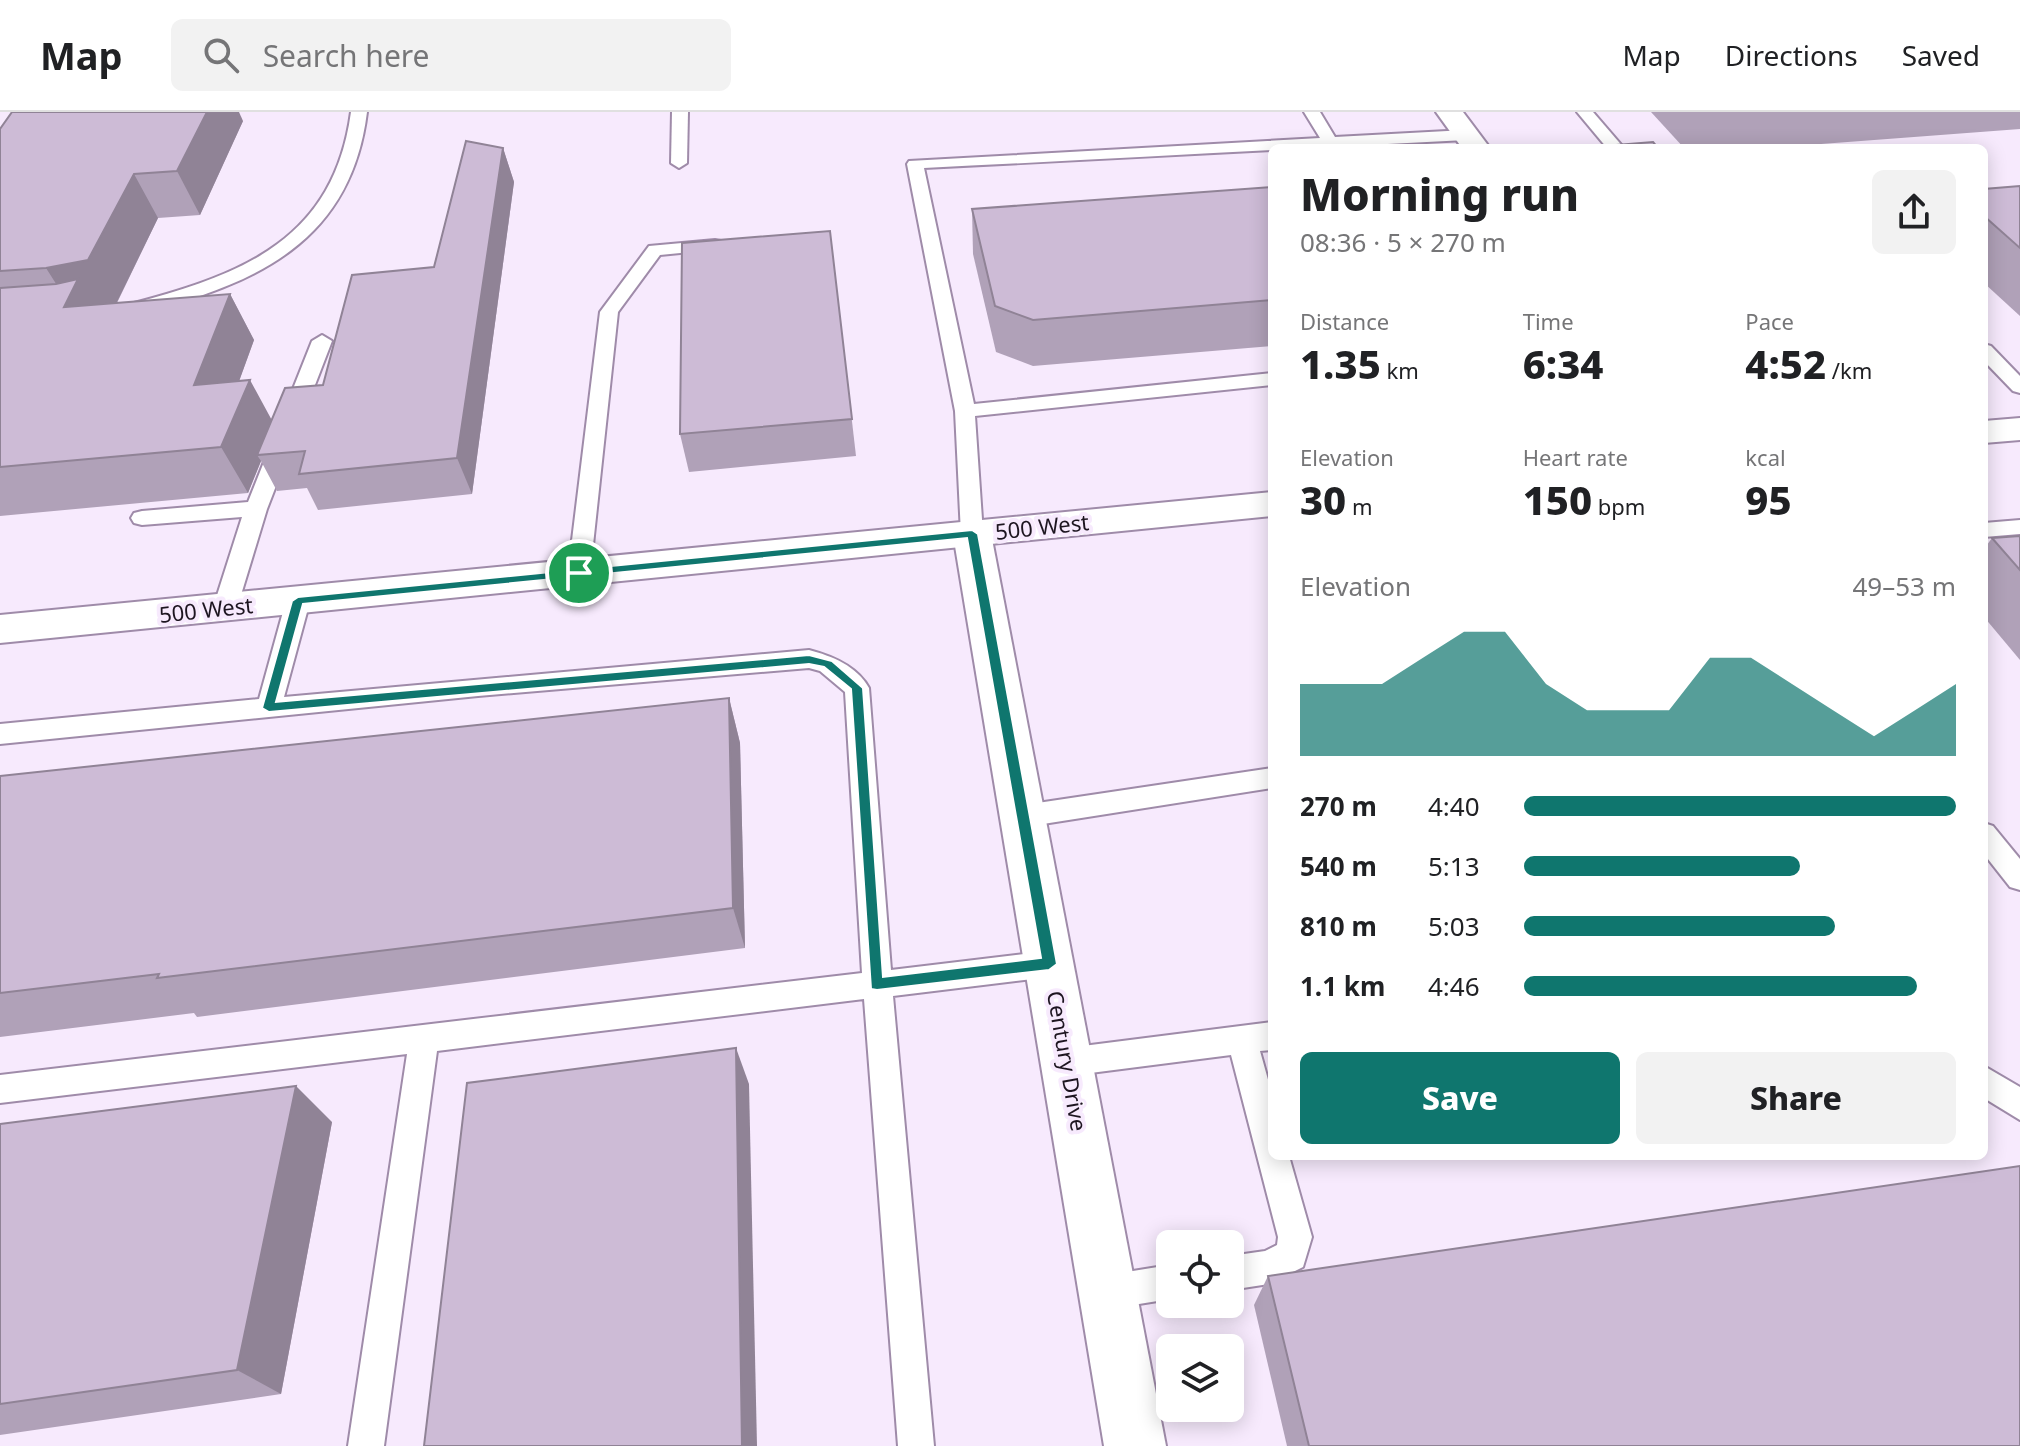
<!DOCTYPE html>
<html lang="en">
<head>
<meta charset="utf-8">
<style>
  :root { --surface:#fff; --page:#f2f2f2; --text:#202124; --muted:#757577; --line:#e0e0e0; --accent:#0f766e }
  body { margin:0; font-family:"Noto Sans",sans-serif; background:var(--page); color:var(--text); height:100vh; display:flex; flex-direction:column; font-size:30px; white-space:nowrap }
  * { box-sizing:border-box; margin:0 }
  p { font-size:26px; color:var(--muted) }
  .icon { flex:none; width:44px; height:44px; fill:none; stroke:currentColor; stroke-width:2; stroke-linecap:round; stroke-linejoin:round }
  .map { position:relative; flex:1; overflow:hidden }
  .panel { position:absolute; left:1268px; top:32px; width:720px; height:1016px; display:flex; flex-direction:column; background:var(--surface); border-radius:12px; box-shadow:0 4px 20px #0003 }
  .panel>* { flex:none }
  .tools { position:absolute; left:1156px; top:1118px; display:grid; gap:16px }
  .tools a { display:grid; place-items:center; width:88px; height:88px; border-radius:12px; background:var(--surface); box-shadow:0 4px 20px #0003; font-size:40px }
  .pin { position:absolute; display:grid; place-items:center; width:68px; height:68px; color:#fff; margin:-34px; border:4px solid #fff; border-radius:50%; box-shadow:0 2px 8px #0007 }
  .round { display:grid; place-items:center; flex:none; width:84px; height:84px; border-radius:12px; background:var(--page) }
  .summary { display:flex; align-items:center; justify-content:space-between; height:136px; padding:0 32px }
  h1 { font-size:44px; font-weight:800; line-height:60px }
  .stats { display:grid; grid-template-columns:repeat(3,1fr); gap:12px; height:136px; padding:8px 32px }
  .stats div { display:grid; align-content:center }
  .stats b { font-size:40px; font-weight:800 }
  .stats small { font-size:22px; font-weight:400 }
  .stats p { font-size:22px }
  .chart { height:224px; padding:16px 32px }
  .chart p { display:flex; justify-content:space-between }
  .chart svg { width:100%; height:144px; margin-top:8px; fill:var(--accent); opacity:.7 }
  .button { display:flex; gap:16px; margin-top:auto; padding:16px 32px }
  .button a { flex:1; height:92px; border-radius:12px; background:var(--accent); color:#fff; font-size:32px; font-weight:800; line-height:92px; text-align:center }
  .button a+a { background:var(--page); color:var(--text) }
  ul { padding:0 32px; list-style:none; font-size:26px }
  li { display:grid; grid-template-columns:128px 96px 1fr; align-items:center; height:60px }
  li i { height:20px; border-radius:10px; background:var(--accent) }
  header { display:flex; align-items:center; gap:48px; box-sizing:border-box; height:112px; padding:0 40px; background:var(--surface); border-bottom:2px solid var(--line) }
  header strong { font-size:38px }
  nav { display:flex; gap:44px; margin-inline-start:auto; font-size:28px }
  .search { width:560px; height:72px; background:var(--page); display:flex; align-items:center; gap:20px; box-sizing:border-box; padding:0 28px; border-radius:12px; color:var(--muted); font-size:30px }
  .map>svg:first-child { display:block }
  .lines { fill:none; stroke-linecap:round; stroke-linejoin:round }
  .lane-casing { stroke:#9f8ba9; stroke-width:4 }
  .street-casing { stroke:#9f8ba9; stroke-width:4 }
  .secondary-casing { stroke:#9f8ba9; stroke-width:4 }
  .lane { fill:#fff; fill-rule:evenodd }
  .street { fill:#fff; fill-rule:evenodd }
  .secondary { fill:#fff; fill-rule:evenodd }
  .wall { fill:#b0a1b8 }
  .shaded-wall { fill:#908396 }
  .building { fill:#cdbbd6; stroke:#908396; stroke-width:2 }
  .route { fill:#0f766e; stroke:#fff; stroke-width:2; fill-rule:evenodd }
  .labels { text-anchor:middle; stroke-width:8; stroke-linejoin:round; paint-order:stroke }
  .street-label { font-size:22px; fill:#1d1520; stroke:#f7eafd }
</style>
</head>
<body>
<header>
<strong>Map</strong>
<div class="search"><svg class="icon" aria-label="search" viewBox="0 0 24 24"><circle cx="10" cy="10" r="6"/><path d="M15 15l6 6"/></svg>Search here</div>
<nav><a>Map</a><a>Directions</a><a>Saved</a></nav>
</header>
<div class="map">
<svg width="2020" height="1334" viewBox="0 0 2020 1334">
  <rect width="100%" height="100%" fill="#f7eafd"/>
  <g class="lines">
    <defs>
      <g id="lane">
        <path d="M351,0H367C351,130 256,172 141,201L134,199L132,195L134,191C245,162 334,126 351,0Z"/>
        <polygon points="672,0 688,0 687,51 679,56 671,51"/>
        <path d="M1304,0H1320L1335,25L1466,18L1474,23L1466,28C1287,37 1109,47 924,56L974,292L1272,261V273L975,304L983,422L980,427H964L961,422L955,299L907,52L909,49L1320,26Z"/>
        <polygon points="1577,0 1593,0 1624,36 1607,36"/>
        <polygon points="715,128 721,129 724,133 721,137 660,143 618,200 590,461 587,467 571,467 568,461 600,200 649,134"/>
        <polygon points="322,223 332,229 267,397 237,496 233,502 225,504 217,502 213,496 242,405 142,413 134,411 131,406 134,401 142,399 248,390 312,229"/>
        <polygon points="1984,232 1991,234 2020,264 2020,281 2013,279 1984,249"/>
        <polygon points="2020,408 2020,422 1984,425 1984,411"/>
        <path d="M298,481L306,483L310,489L284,585L809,538C832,544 857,554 869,576L891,858L1049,839L1059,843L1063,852L1059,861L1049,865L893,884L934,1334H898L864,887L437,939L384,1334H348L407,942L0,991V963L862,861L845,580L820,559L809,556L478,584L0,632V612L259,587L286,489L290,483Z"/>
        <polygon points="1272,656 1272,676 1024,715 1015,712 1011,704 1015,696 1024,693"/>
        <polygon points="1984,711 1993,714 2020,747 2020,778 2010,775 1984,742"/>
        <polygon points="1272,910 1272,938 1260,939 1272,982 1272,1044 1289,1044 1312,1125 1303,1155 1269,1172 1230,1178 1230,1144 1265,1139 1277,1133 1278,1125 1231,943 1067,964 1056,960 1052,950 1056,940 1067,936"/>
        <polygon points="1984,954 2020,975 2020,1008 1984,986"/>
        <polygon points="1170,1153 1170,1187 1108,1197 1096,1192 1091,1180 1096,1168 1108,1163"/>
      </g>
      <g id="street">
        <polygon points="1436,0 1463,0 1490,36 1462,36"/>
        <polygon points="972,409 985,413 991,422 1166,1334 1104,1334 953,422 959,413"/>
      </g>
      <g id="secondary">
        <polygon points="2020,306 2020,328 1984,331 1984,309"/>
        <polygon points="1272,380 1272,404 0,531 0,503"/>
      </g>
    </defs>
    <!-- lane casing -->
    <use href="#lane" class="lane-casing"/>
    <!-- street casing -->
    <use href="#street" class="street-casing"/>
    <!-- secondary casing -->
    <use href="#secondary" class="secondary-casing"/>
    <!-- lane -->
    <use href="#lane" class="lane"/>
    <!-- street -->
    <use href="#street" class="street"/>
    <!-- secondary -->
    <use href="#secondary" class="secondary"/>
  </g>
  <!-- wall -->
  <g class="wall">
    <polygon points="1651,0 2020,0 2020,17 1769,36 1684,36"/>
    <polygon points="243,9 200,103 158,106 117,191 230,182 254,228 239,269 271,308 323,273 434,155 503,36 514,70 472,382 318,398 307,376 277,379 261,349 248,381 0,404 0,17"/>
    <polygon points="2020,74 2020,204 1984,171 1984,77"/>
    <polygon points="1272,75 1272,234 1033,254 996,240 973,142 972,97"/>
    <polygon points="830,119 856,344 689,360 680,322"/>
    <polygon points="2020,424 2020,548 1984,505 1984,437 1992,426"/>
    <polygon points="729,586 740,631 745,836 197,905 194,901 0,925 0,664"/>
    <polygon points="332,1010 281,1282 0,1323 0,1012"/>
    <polygon points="1268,1164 2020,1334 1287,1334 1254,1193"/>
  </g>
  <!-- shaded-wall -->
  <g class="shaded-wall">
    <polygon points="207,0 239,0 243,9 200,103 177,59"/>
    <polygon points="503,36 514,70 472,382 457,346"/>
    <polygon points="134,62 158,106 115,194 64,195 67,189 46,156"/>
    <polygon points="230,182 254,228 221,319 194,273"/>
    <polygon points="250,268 275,314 257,343 261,349 248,381 221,335"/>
    <polygon points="729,586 740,631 745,836 733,796"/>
    <polygon points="736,936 749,972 757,1334 742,1334"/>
    <polygon points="296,974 332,1010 281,1282 237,1258"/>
  </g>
  <!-- building -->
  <g class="building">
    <polygon points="12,0 207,0 177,59 134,62 88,148 46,156 0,159 0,17"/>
    <polygon points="466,29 503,36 457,346 299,362 305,339 257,343 285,276 323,273 352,163 434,155"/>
    <polygon points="1653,30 1658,36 1592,36 1592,35"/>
    <polygon points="2020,74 2020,136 1984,104 1984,77"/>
    <polygon points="1272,75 1272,188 1033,208 995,194 972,97"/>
    <polygon points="830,119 852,307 680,322 682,131"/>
    <polygon points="78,167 64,195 230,182 194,273 250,268 221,335 0,355 0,176 56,172"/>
    <polygon points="2020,424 2020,458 1992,426"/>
    <polygon points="729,586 733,796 157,866 159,862 0,881 0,664"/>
    <polygon points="736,936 742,1334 424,1334 467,971"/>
    <polygon points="296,974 237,1258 0,1292 0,1012"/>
    <polygon points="2020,1054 2020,1334 1309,1334 1268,1164"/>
  </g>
  <!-- route -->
  <path class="route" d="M972,418L978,422L1057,852L1049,858L877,878L871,877L851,577L824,555L809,552L269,600L262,596L292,489L298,485ZM967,426L1041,846L883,865L863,576L832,549L809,543L276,590L303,492Z"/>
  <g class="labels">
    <!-- street labels -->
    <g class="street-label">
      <text transform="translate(1042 415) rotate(-6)" y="8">500 West</text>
      <text transform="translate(206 498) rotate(-6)" y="8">500 West</text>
      <text transform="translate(1067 949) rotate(80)" y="8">Century Drive</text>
    </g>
  </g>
</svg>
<div class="tools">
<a><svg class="icon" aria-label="locate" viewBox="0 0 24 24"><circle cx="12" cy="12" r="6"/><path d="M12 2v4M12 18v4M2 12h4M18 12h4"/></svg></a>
<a><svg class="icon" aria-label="layers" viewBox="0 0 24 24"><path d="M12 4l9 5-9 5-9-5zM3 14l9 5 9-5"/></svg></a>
</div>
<div class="pin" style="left:579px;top:461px;background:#1e9e55"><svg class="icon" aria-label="arrive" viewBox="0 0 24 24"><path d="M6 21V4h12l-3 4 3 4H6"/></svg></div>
<section class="panel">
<div class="summary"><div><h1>Morning run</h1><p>08:36 · 5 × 270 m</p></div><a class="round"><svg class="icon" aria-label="share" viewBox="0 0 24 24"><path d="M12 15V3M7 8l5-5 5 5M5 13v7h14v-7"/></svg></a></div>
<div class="stats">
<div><p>Distance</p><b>1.35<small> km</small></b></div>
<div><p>Time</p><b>6:34</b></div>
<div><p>Pace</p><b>4:52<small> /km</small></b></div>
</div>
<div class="stats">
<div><p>Elevation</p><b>30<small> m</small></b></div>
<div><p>Heart rate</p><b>150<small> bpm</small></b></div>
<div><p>kcal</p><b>95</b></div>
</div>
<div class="chart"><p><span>Elevation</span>49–53 m</p>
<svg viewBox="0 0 160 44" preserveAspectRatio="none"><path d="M0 44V22L10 22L20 22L30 14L40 6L50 6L60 22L70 30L80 30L90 30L100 14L110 14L120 22L130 30L140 38L150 30L160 22V44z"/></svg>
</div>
<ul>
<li><b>270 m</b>4:40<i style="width:100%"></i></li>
<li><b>540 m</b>5:13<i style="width:64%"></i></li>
<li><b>810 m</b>5:03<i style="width:72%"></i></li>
<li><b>1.1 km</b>4:46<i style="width:91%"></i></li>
</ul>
<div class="button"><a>Save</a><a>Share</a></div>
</section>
</div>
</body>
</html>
